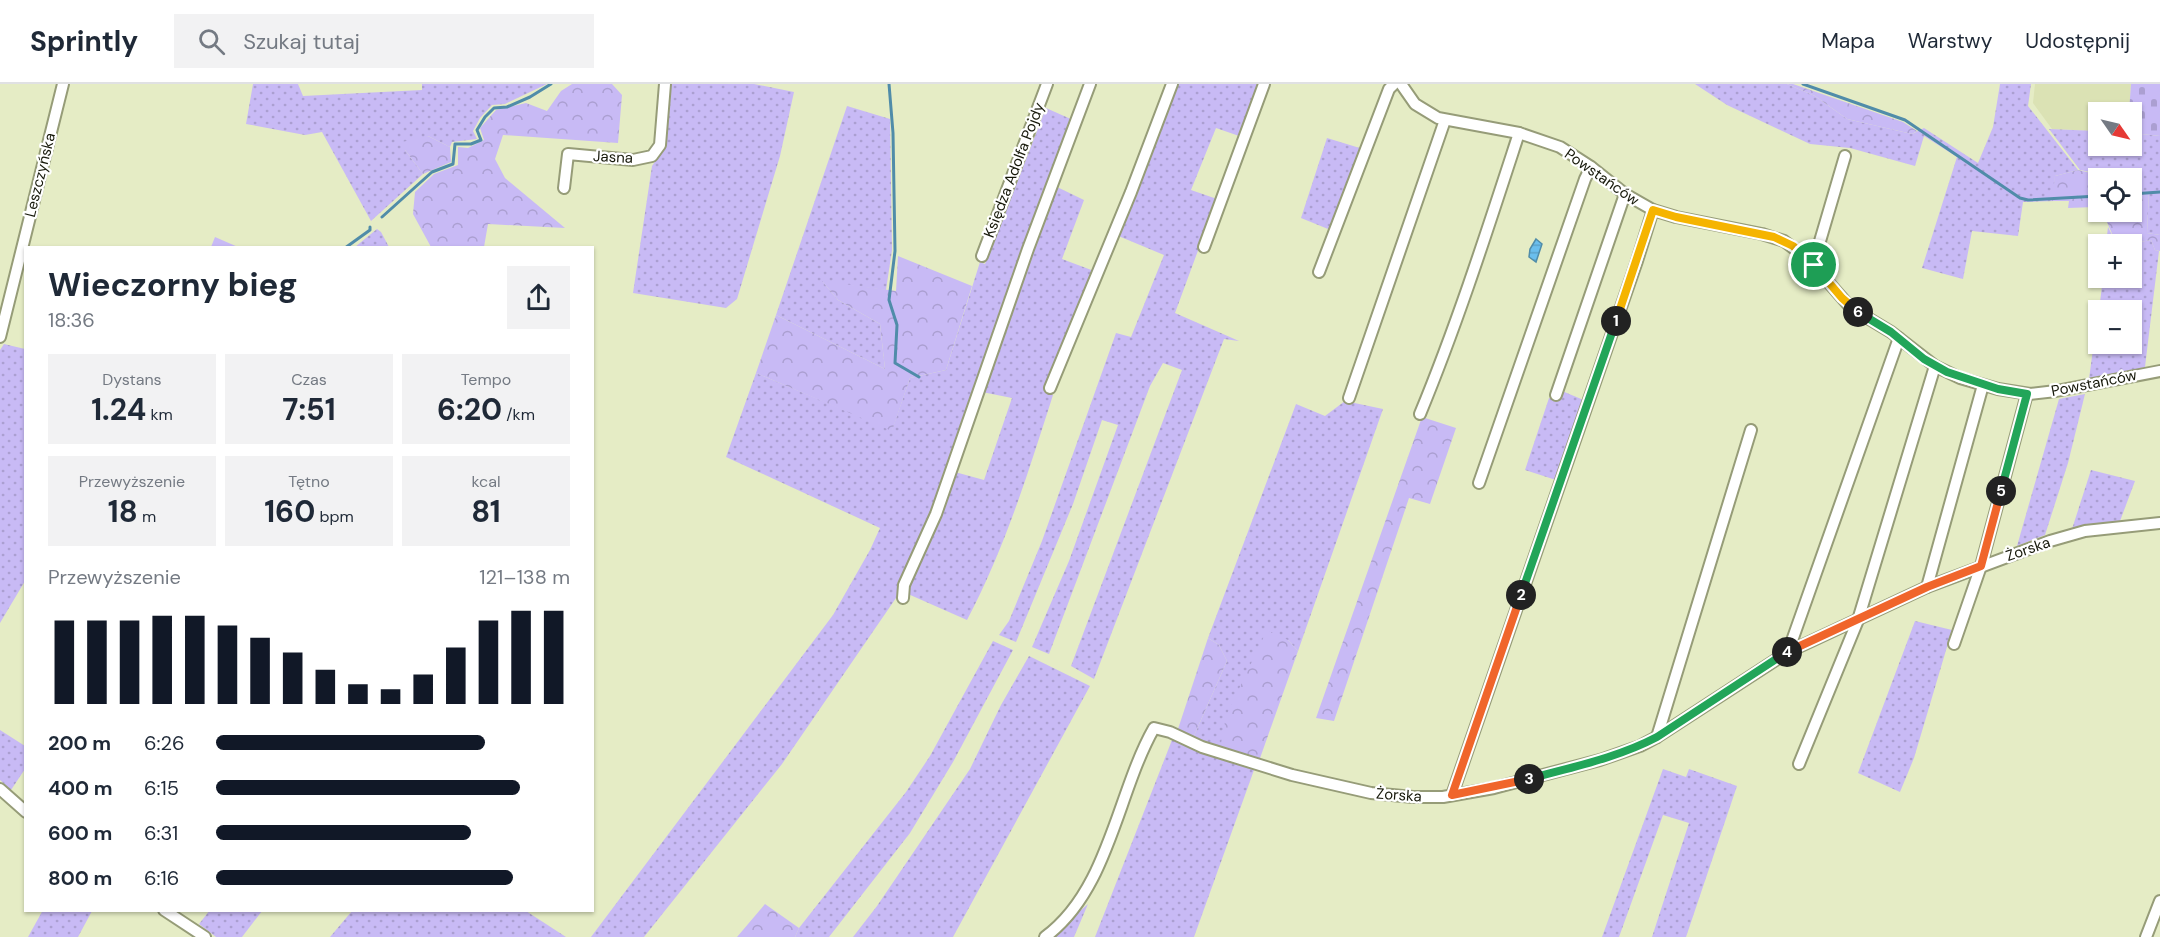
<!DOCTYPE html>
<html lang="pl">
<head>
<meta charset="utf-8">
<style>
  :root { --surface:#fff; --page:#f2f2f3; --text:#1f2937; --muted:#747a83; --line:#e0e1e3; --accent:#111827 }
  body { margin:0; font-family:"DM Sans",sans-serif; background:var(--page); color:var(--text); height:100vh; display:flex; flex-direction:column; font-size:22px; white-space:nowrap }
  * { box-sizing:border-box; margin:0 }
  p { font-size:20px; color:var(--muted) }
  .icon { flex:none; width:33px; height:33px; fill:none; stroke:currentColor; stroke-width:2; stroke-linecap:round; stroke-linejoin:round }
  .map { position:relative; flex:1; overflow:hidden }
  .drawer { position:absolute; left:24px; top:162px; width:570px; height:666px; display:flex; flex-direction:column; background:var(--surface); border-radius:0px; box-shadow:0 2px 4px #0004 }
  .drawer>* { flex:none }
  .needle { width:39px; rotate:124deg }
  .tools { position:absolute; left:2088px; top:18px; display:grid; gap:12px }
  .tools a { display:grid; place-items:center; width:54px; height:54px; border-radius:0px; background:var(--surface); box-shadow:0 2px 4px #0004; font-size:30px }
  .pin { position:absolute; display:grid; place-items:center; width:51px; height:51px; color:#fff; margin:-26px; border:3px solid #fff; border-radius:50%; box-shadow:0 2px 6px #0007 }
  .km { position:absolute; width:30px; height:30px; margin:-15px; border-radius:50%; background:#222; color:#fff; font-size:16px; line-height:30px; text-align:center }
  .round { display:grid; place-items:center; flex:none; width:63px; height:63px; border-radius:0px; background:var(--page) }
  .overview { display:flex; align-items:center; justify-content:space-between; height:102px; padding:0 24px }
  h1 { font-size:33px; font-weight:700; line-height:45px }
  .metrics { display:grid; grid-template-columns:repeat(3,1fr); gap:9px; height:102px; padding:6px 24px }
  .metrics div { display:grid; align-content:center; border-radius:0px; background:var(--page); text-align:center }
  .metrics b { font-size:30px; font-weight:700 }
  .metrics small { font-size:16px; font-weight:400 }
  .metrics p { font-size:16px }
  .chart { height:168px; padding:12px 24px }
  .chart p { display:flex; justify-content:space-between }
  .chart svg { width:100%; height:108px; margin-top:6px; stroke:var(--accent); stroke-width:6 }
  ul { padding:0 24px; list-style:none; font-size:20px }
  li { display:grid; grid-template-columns:96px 72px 1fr; align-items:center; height:45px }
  li i { height:15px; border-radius:8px; background:var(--accent) }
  header { display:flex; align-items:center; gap:36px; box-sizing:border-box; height:84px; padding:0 30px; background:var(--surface); border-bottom:2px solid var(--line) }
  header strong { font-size:28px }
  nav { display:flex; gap:33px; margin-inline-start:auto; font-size:21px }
  .search { width:420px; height:54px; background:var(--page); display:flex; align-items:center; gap:15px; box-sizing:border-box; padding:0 21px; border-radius:0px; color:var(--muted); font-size:22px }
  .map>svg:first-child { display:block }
  .built { fill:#dbe2b4 }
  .grass { fill:url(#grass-dots) }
  .forest { fill:url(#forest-crowns) }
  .cemetery { fill:url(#cemetery-stones) }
  .water { fill:url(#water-rules); stroke:#508ca9; stroke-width:1.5 }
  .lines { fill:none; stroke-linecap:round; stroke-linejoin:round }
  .stream { stroke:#508ca9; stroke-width:3 }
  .minor-casing { stroke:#969c78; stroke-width:14 }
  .minor { stroke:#fff; stroke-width:10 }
  .split-1-casing { stroke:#fff; stroke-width:12 }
  .split-2-casing { stroke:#fff; stroke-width:12 }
  .split-3-casing { stroke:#fff; stroke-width:12 }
  .split-4-casing { stroke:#fff; stroke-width:12 }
  .split-5-casing { stroke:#fff; stroke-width:12 }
  .split-6-casing { stroke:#fff; stroke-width:12 }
  .split-7-casing { stroke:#fff; stroke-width:12 }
  .split-1 { stroke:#f5b400; stroke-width:8 }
  .split-2 { stroke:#22a559; stroke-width:8 }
  .split-3 { stroke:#f0652b; stroke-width:8 }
  .split-4 { stroke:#22a559; stroke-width:8 }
  .split-5 { stroke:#f0652b; stroke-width:8 }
  .split-6 { stroke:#22a559; stroke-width:8 }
  .split-7 { stroke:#f5b400; stroke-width:8 }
  .labels { text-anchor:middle; stroke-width:4.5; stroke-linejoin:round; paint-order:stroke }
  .street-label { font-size:15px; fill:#151709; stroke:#fff }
</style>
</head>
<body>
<header>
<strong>Sprintly</strong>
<div class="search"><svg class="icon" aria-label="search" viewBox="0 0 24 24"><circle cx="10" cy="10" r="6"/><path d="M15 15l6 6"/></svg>Szukaj tutaj</div>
<nav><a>Mapa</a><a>Warstwy</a><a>Udostępnij</a></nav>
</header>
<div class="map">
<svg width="2160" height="853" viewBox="0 0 2160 853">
  <defs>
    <pattern id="grass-dots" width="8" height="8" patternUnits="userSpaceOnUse" patternTransform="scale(1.5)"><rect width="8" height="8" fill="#c8baf5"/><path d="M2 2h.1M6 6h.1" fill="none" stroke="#ab9fd1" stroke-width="1.8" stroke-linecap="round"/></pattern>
    <pattern id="forest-crowns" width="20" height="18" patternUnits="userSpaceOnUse" patternTransform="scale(1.5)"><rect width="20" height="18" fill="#c8baf5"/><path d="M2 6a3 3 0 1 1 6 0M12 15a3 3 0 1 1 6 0" fill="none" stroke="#ab9fd1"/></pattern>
    <pattern id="cemetery-stones" width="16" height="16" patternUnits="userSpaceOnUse" patternTransform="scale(1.5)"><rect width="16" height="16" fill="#c8baf5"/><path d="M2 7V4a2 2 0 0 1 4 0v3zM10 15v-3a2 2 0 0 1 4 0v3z" fill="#ab9fd1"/></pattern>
    <pattern id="water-rules" width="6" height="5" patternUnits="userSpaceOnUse" patternTransform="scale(1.5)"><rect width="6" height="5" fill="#6abeed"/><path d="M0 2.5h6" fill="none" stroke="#5ba3ca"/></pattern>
  </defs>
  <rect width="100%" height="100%" fill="#e5ecc5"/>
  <!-- built -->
  <polygon class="built" points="2035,0 2131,0 2129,28 2098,28 2098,47 2052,45 2033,19"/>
  <!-- grass -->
  <g class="grass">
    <polygon points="253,0 298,0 303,12 422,6 422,0 547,0 505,20 492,21 480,34 473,47 477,55 452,58 450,63 428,52 405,66 423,90 371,137 322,48 305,51 246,40"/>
    <polygon points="669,0 754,0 794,8 780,72 737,215 726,224 633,209 652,82 663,66"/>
    <polygon points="1175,0 1262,0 1242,53 1216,44 1191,106 1217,115 1175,229 1239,257 1224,255 1094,595 1071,582 1182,286 1163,279 1150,302 1049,570 1032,563 1069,477 1118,341 1102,336 1073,420 1016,558 999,551 1009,537 1042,457 1116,249 1131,253 1164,171 1116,151"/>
    <polygon points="1695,0 1787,0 1815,12 1847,35 1912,50 1924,44 1978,79 1993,43 2000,0 2031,0 2028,22 2078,86 2055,92 2054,117 2023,118 2018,152 1972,147 1963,195 1922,184 1957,73 1924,52 1915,82 1850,64 1810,60 1727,21"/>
    <polygon points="847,22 890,35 892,166 886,206 823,198 838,216 880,240 885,285 776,231"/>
    <polygon points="1046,24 1073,36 948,387 896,514 782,680 644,853 591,853 833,531 870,466 880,444 726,373 756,289 892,346 910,294 946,286 980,178 985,180"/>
    <polygon points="2049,45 2098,47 2098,62 2132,62 2132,49 2160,52 2160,151 2147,149 2149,108 2132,110 2132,94 2121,94 2080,86"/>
    <polygon points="1327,54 1363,65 1333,147 1301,134"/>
    <path d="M1055,102L1084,116L1062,175L1094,187L1045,304L1053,311C1028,389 1005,464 967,536L908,510L907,504L955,388L984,396L1012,314L982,308Z"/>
    <polygon points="2108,143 2116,159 2129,160 2151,156 2155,166 2159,167 2145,283 2119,290 2089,295 2098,228 2098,260 2132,260 2132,226 2099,226 2103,194 2132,194 2132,160 2106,160"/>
    <polygon points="377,145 381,148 389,163 355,163"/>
    <polygon points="4,260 25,265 25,497 0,539 0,266"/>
    <polygon points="1562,307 1586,317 1559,397 1525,386 1549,314 1558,316"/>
    <polygon points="2085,310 2068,379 2045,451 2017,462 2059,315"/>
    <polygon points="1345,317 1383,325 1298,567 1288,556 1220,665 1193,654 1227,577 1219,561 1208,554 1296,320 1325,332"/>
    <polygon points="2091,386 2135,397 2120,437 2072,445"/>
    <polygon points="1915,537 1952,546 1914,674 1900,708 1858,689"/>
    <polygon points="993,557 1013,566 953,678 910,749 829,853 795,853 799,844 906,708 930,672"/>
    <polygon points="1029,572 1090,602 953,853 853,853 877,822 970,685 1001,621"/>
    <polygon points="0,646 25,662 25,685 11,706 0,696"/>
    <polygon points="1172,656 1254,686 1194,853 1095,853"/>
    <polygon points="1663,685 1686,693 1689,685 1737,702 1686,853 1652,853 1689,739 1663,731 1619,853 1602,853"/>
    <polygon points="1088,820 1074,853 1051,853"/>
    <polygon points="43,826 92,826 92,827 78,853 28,853"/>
    <polygon points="210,826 262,826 262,827 242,853 216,853 199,840"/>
    <polygon points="352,827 526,827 566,853 330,853"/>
  </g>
  <!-- forest -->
  <g class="forest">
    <polygon points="572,0 612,0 622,11 618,59 503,51 495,75 505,94 565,144 488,140 484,163 431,163 413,130 415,108 434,90 458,81 458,63 468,64 484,56 480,44 496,26 526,19 547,27 561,7"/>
    <polygon points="1787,0 1793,0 1903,38 1917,47 1912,50 1847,35 1815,12"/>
    <polygon points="428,52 450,63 451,78 423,90 405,66 402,58"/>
    <polygon points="2078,86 2113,94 2098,94 2098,126 2095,123 2068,124 2069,117 2052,117 2055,92"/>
    <polygon points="2149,108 2147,149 2160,151 2160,167 2155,166 2151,156 2129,160 2116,159 2104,131 2100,128 2132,128 2132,110"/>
    <polygon points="215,153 238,163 211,163"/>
    <polygon points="898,172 972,202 946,286 910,294 892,347 756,289 776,231 885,285 880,240 838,216 822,197 896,207"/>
    <polygon points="1422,333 1456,344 1430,420 1409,414 1334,637 1316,634"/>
    <polygon points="1267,546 1288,556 1298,567 1259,677 1220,665 1226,632"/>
    <polygon points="1208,554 1219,561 1227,577 1193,654 1177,648"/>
    <polygon points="765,820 799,844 795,853 737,853"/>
  </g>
  <!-- cemetery -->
  <polygon class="cemetery" points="2131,0 2160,0 2160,52 2132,49 2132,28 2129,28"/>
  <!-- water -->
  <polygon class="water" points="1536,155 1542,160 1536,178 1529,173 1530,165"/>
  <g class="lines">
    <!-- stream -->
    <g class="stream">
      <polyline points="889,0 893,49 895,167 889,216 897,241 895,279 919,293"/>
      <polyline points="1803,0 1905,36 2020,114 2028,116 2098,112"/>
      <polyline points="2132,110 2160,108"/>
      <polyline points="382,133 432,88 453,80 455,60 471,60 481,56 477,46 485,33 494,24 507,23 530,13 551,0"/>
      <polyline points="345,164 370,146 370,143"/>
    </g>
    <defs>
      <g id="minor">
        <polyline points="1401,0 1415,20 1438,34 1519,49 1560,63 1591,83 1625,110 1653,126 1676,133 1762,150 1784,157 1808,175 1851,224 1891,248 1935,282 1960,294 1998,305 2030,310 2056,307 2160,287"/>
        <polyline points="564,104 568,70 633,76 652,72 660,61 665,0"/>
        <polyline points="1204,163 1264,0"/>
        <polyline points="982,172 1047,0"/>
        <polyline points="1813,181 1845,72"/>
        <polyline points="1319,188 1389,5 1394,0"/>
        <polyline points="0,253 63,0"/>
        <polyline points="1050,304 1131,108 1172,0"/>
        <polyline points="1556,311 1625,110"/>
        <polyline points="1349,314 1445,36"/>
        <path d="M1420,330C1458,238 1488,144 1519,49"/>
        <polyline points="1479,399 1585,95 1591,83"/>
        <polyline points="1927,503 1983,301"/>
        <polyline points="903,514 904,501 936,430 1028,165 1090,0"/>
        <polyline points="1954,560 1981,482 2027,310"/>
        <polyline points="1788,568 1899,254"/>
        <polyline points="1657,653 1751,346"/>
        <polyline points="1799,680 1858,536 1935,282"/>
        <polyline points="0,705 26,728"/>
        <polyline points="1452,711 1637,177 1653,126"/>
        <polyline points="164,826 205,853"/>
        <path d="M1045,853C1109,806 1117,709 1154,644L1170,648L1202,663L1292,691L1371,709L1413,713H1443L1494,704L1600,676L1640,662L1657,653L1788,568L1927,503L2050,457L2085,447L2160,439"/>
        <polyline points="2146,853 2160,817"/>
      </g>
    </defs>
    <!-- minor casing -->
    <use href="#minor" class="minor-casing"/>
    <!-- minor -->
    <use href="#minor" class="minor"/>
  </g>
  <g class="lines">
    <defs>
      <polyline id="split-1" points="1616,237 1653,126 1676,133 1774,153 1793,162 1814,181"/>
      <polyline id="split-2" points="1521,511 1616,237"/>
      <polyline id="split-3" points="1521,511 1452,711 1529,695"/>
      <path id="split-4" d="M1529,695C1572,683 1617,674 1657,653L1787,568"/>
      <polyline id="split-5" points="1787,568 1927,503 1981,482 2001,407"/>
      <polyline id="split-6" points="1858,228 1891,248 1924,275 1947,288 1998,305 2027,310 2001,407"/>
      <polyline id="split-7" points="1814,181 1842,214 1858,228"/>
    </defs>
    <!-- split-1 casing -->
    <use href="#split-1" class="split-1-casing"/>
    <!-- split-2 casing -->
    <use href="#split-2" class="split-2-casing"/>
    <!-- split-3 casing -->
    <use href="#split-3" class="split-3-casing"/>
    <!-- split-4 casing -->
    <use href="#split-4" class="split-4-casing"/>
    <!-- split-5 casing -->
    <use href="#split-5" class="split-5-casing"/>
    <!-- split-6 casing -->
    <use href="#split-6" class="split-6-casing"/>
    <!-- split-7 casing -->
    <use href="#split-7" class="split-7-casing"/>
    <!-- split-1 -->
    <use href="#split-1" class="split-1"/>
    <!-- split-2 -->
    <use href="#split-2" class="split-2"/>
    <!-- split-3 -->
    <use href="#split-3" class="split-3"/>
    <!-- split-4 -->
    <use href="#split-4" class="split-4"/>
    <!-- split-5 -->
    <use href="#split-5" class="split-5"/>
    <!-- split-6 -->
    <use href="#split-6" class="split-6"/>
    <!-- split-7 -->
    <use href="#split-7" class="split-7"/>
  </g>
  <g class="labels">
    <!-- street labels -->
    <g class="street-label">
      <text transform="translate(613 73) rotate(3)" y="5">Jasna</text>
      <text transform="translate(1014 86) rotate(-69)" y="5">Księdza Adolfa Pojdy</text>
      <text transform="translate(40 91) rotate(-76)" y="5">Leszczyńska</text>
      <text transform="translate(1602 93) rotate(35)" y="5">Powstańców</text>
      <text transform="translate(2094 299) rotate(-11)" y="5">Powstańców</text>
      <text transform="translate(2028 465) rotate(-19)" y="5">Żorska</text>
      <text transform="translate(1399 711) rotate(4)" y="5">Żorska</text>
    </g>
  </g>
</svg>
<div class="tools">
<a><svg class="needle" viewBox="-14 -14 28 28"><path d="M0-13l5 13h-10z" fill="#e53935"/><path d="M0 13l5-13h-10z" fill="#747a83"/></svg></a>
<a><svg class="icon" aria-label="locate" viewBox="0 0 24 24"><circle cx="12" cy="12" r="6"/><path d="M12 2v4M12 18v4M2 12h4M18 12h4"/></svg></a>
<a>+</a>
<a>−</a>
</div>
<div class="pin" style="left:1814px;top:181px;background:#1e9e55"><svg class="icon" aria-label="arrive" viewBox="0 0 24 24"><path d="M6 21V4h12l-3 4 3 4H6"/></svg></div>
<b class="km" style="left:1616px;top:237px">1</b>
<b class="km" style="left:1521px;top:511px">2</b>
<b class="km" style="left:1529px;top:695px">3</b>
<b class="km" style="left:1787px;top:568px">4</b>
<b class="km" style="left:2001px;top:407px">5</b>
<b class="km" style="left:1858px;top:228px">6</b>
<section class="drawer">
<div class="overview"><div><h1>Wieczorny bieg</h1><p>18:36</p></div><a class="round"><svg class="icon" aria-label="share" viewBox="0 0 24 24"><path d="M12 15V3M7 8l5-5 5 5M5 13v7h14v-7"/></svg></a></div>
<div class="metrics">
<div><p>Dystans</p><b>1.24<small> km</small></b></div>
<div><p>Czas</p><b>7:51</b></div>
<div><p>Tempo</p><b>6:20<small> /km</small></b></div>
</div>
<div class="metrics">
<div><p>Przewyższenie</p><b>18<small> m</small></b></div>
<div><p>Tętno</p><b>160<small> bpm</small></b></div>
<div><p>kcal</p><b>81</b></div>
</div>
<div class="chart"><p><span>Przewyższenie</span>121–138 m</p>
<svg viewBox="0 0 160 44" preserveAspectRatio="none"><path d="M5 44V10M15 44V10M25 44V10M35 44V8M45 44V8M55 44V12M65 44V17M75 44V23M85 44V30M95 44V36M105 44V38M115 44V32M125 44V21M135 44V10M145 44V6M155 44V6"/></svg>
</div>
<ul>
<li><b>200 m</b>6:26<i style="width:76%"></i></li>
<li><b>400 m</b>6:15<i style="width:86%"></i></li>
<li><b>600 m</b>6:31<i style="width:72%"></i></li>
<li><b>800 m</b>6:16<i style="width:84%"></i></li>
</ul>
</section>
</div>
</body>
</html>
